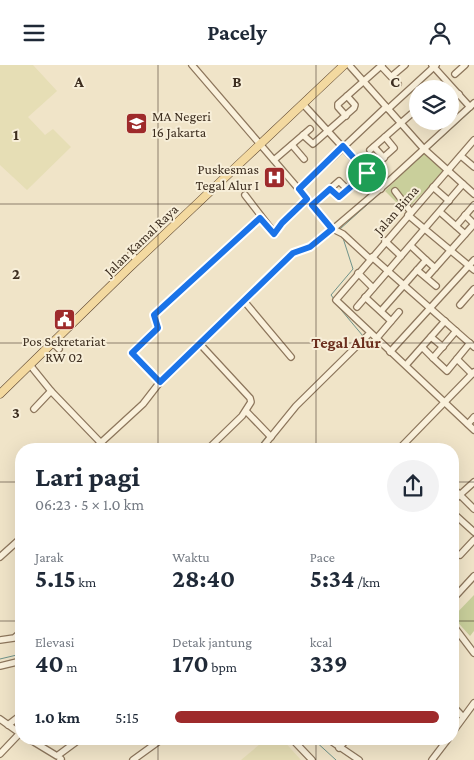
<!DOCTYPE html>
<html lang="id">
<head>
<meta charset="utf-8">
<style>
  :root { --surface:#fff; --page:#f2f2f3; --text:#1f2937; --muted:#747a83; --accent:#9e2a2b }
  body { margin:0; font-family:"Crimson Pro",serif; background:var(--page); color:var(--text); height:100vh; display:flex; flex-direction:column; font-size:19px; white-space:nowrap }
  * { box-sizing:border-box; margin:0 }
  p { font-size:16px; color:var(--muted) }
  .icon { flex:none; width:28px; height:28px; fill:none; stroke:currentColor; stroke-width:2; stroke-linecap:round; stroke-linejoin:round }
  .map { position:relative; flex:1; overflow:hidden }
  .sheet { position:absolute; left:15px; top:378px; width:444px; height:302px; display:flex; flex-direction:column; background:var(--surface); border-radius:20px; box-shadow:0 5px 20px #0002 }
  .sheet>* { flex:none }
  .fabs { position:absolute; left:409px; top:15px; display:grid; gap:10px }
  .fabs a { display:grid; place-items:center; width:50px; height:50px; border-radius:50%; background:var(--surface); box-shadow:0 5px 20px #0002; font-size:25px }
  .pin { position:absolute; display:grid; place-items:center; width:42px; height:42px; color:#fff; margin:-21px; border:2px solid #fff; border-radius:50%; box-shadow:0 1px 5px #0007 }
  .round { display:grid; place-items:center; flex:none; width:52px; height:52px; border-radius:26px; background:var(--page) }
  .summary { display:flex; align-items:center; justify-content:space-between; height:85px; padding:0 20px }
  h1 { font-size:28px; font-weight:700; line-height:38px }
  .metrics { display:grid; grid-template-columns:repeat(3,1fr); gap:8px; height:85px; padding:5px 20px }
  .metrics div { display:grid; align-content:center }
  .metrics b { font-size:25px; font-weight:700 }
  .metrics small { font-size:14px; font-weight:400 }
  .metrics p { font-size:14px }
  ul { padding:0 20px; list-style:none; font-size:16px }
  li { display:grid; grid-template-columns:80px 60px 1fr; align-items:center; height:38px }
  li i { height:12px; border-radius:6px; background:var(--accent) }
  header { display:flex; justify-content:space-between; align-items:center; height:65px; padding:0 20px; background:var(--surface); font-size:22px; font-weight:700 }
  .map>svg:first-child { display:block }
  .farmland { fill:#e6deb5 }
  .green { fill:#c9cf9b }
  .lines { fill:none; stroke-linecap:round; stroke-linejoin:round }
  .stream { stroke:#6f938a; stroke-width:1 }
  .minor-casing { stroke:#8d765c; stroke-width:8 }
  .major-casing { stroke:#5b4430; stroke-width:9 }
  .minor { stroke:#faf1dc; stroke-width:5.5 }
  .major { stroke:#f3d9a0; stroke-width:8 }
  .route-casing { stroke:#fff; stroke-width:10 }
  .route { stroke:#1a73e8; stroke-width:6 }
  .grid { fill:none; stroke:#3d2e20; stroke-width:1; stroke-opacity:0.55 }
  .labels { text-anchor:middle; stroke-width:4; stroke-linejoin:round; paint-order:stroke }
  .poi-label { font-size:14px; fill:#3d2e20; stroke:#f7eed8; text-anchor:start }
  .street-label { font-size:14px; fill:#3d2e20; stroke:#f7eed8 }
  .quarter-label { font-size:16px; font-weight:bold; fill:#6b2e1e; stroke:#f7eed8 }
  .grid-label { font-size:16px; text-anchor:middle; font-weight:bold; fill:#3d2e20; stroke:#f7eed8; stroke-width:4; stroke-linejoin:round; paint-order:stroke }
</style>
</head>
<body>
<header><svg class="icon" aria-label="menu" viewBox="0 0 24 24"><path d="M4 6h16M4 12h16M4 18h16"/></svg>Pacely<svg class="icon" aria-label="person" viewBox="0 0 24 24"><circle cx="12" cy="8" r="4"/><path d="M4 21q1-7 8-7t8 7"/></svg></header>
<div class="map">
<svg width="474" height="695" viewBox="0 0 474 695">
  <rect width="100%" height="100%" fill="#f0e4c8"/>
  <!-- farmland -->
  <g class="farmland">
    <polygon points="0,0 33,0 57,26 28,52 45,70 53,64 71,82 27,125 0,100"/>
    <polygon points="266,674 282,674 301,695 241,695"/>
  </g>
  <!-- green -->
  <g class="green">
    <polygon points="425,86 445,106 405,146 385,126"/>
    <polygon points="474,530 474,566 470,571 453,552"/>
  </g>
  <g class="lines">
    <!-- stream -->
    <g class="stream">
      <polyline points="429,84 474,43"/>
      <polyline points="340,164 426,87"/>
      <polyline points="334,234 331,230 353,204 343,173"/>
      <polyline points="337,240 363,271"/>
      <polyline points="270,368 280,356"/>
      <polyline points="256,384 267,371"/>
      <polyline points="0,594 21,589"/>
      <polyline points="313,674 336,695"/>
    </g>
    <defs>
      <g id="minor">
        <polyline points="349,0 423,83 474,129"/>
        <polyline points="432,0 470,42"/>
        <polyline points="381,1 398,19"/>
        <polyline points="455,9 465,0"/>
        <polyline points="392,11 405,0"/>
        <polyline points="450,37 459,29"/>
        <polyline points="303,39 381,124"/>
        <polyline points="388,44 436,0"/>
        <polyline points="346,51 338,42 338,39 382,0"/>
        <polyline points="303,70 313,79 354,43 355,40 347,31"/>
        <polyline points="474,75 336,235 474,365"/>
        <polyline points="292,80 304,94"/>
        <polyline points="374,82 384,93"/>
        <polyline points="370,85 418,43"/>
        <polyline points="461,91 474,102"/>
        <polyline points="274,95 310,64"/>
        <polyline points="433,122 449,136"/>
        <polyline points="299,124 386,42"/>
        <polyline points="330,124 339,132 394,83 385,72"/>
        <polyline points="395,126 411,147"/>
        <polyline points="245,130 275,169 282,158 307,134"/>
        <polyline points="312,140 339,116 348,125"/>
        <polyline points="440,147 465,169"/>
        <polyline points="408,150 474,205"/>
        <polyline points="456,161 474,140"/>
        <polyline points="385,176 401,191"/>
        <polyline points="411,181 426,195"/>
        <polyline points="131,189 137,195"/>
        <polyline points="372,192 474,282"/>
        <polyline points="370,194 343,169 333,164 387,118 474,38"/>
        <polyline points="417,205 436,221"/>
        <polyline points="358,208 373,223"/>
        <polyline points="427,212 474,159 465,150"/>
        <polyline points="365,232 391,256"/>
        <polyline points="244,236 291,292"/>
        <polyline points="460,240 474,224"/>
        <polyline points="357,242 463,119"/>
        <polyline points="381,246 426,195 435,203"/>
        <polyline points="431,272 443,282"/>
        <polyline points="376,274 399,247"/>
        <polyline points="53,278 59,284"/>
        <polyline points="200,279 250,333 251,337 242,351 208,384"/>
        <polyline points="423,283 433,293 456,266"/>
        <polyline points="390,287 474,195"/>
        <polyline points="433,293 447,306 470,278"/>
        <polyline points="457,294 472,309"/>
        <polyline points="30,300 51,326 100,377"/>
        <polyline points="406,300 445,256"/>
        <polyline points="160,317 132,288 158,263 154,250 260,153"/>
        <polyline points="34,344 51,326"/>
        <polyline points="246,346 271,372"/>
        <polyline points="468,359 474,352"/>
        <polyline points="94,384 143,339 160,317 293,188 310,182 333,164 192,0"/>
        <polyline points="261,384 296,341 370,268"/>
        <polyline points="399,384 474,307"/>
        <polyline points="452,422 474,444"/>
        <polyline points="452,437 474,417"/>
        <polyline points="452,447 474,467"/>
        <polyline points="460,490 474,475"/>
        <polyline points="0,492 21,473"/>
        <polyline points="452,535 474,511"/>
        <polyline points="452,559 474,588"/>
        <polyline points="0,575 14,573 21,567"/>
        <polyline points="0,601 21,596"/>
        <polyline points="452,640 463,652"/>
        <polyline points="0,654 21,669"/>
        <polyline points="8,660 21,650"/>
        <polyline points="452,668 474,638"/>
        <polyline points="29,674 57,691 80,674"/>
        <polyline points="292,674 312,695"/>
        <polyline points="328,674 359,695"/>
        <polyline points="339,683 347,674"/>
        <polyline points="0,689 20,668"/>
        <polyline points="60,695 61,694"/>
        <polyline points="133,695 162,674"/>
        <polyline points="432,695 448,674"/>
      </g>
      <polyline id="major" points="0,329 128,204 344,0"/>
    </defs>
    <!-- minor casing -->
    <use href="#minor" class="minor-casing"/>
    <!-- major casing -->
    <use href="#major" class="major-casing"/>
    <!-- minor -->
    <use href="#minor" class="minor"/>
    <!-- major -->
    <use href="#major" class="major"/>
  </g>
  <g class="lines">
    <defs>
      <polygon id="route" points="343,81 367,108 339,132 330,124 312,140 332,164 310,182 293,188 160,317 132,288 158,263 154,250 260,153 274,169 282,158 307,134 299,124"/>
    </defs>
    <!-- route casing -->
    <use href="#route" class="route-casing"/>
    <!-- route -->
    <use href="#route" class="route"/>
  </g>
  <!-- grid -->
  <path class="grid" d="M158,0V384M316,0V384M0,139H474M0,278H474M0,417H21M452,417H474M0,556H21M452,556H474M158,674V695M316,674V695"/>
  <!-- icons -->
  <defs>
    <symbol id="school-square" viewBox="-11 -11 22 22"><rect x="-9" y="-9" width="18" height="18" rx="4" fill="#9e2a2b" stroke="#f7eed8"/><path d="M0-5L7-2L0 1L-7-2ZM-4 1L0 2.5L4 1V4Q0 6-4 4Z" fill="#fff"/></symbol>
    <symbol id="hospital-square" viewBox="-11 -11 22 22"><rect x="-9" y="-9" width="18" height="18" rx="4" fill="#9e2a2b" stroke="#f7eed8"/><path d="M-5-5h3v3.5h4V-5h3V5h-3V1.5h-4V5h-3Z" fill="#fff"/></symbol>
    <symbol id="civic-square" viewBox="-11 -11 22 22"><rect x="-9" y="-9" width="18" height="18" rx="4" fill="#9e2a2b" stroke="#f7eed8"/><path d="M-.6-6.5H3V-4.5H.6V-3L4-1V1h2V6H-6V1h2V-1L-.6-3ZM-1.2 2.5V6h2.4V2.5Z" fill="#fff"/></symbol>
  </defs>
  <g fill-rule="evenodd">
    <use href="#school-square" x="124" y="46" width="25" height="25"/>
    <use href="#hospital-square" x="262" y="100" width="25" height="25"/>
    <use href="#civic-square" x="52" y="242" width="25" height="25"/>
  </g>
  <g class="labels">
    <!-- poi labels -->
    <g class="poi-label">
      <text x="152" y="56">MA Negeri<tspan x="152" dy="16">16 Jakarta</tspan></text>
      <text x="259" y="109" text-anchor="end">Puskesmas<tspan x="259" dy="16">Tegal Alur I</tspan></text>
      <text x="64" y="281" text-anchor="middle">Pos Sekretariat<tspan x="64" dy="16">RW 02</tspan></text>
    </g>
    <!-- street labels -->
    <g class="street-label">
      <text transform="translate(396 145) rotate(-49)" y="5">Jalan Bima</text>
      <text transform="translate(141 175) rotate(-44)" y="5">Jalan Kamal Raya</text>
    </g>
    <!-- quarter labels -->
    <g class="quarter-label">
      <text x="346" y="283">Tegal Alur</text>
    </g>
  </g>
  <g class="grid-label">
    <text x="79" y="22">A</text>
    <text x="237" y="22">B</text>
    <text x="395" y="22">C</text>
    <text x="16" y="75">1</text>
    <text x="16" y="214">2</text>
    <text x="16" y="353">3</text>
  </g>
</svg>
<div class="fabs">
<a><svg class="icon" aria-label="layers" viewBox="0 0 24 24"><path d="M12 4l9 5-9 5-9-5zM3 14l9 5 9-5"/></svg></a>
</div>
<div class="pin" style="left:367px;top:108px;background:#1e9e55"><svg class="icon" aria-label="arrive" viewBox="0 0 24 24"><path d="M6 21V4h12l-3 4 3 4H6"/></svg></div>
<section class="sheet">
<div class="summary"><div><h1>Lari pagi</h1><p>06:23 · 5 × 1.0 km</p></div><a class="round"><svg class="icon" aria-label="share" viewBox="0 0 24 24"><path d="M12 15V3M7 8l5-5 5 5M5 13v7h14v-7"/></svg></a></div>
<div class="metrics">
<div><p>Jarak</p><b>5.15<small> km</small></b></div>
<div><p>Waktu</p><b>28:40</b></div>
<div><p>Pace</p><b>5:34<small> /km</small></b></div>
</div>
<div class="metrics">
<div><p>Elevasi</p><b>40<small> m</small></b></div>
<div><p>Detak jantung</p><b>170<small> bpm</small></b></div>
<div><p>kcal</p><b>339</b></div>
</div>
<ul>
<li><b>1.0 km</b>5:15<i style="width:100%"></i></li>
</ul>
</section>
</div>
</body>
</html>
